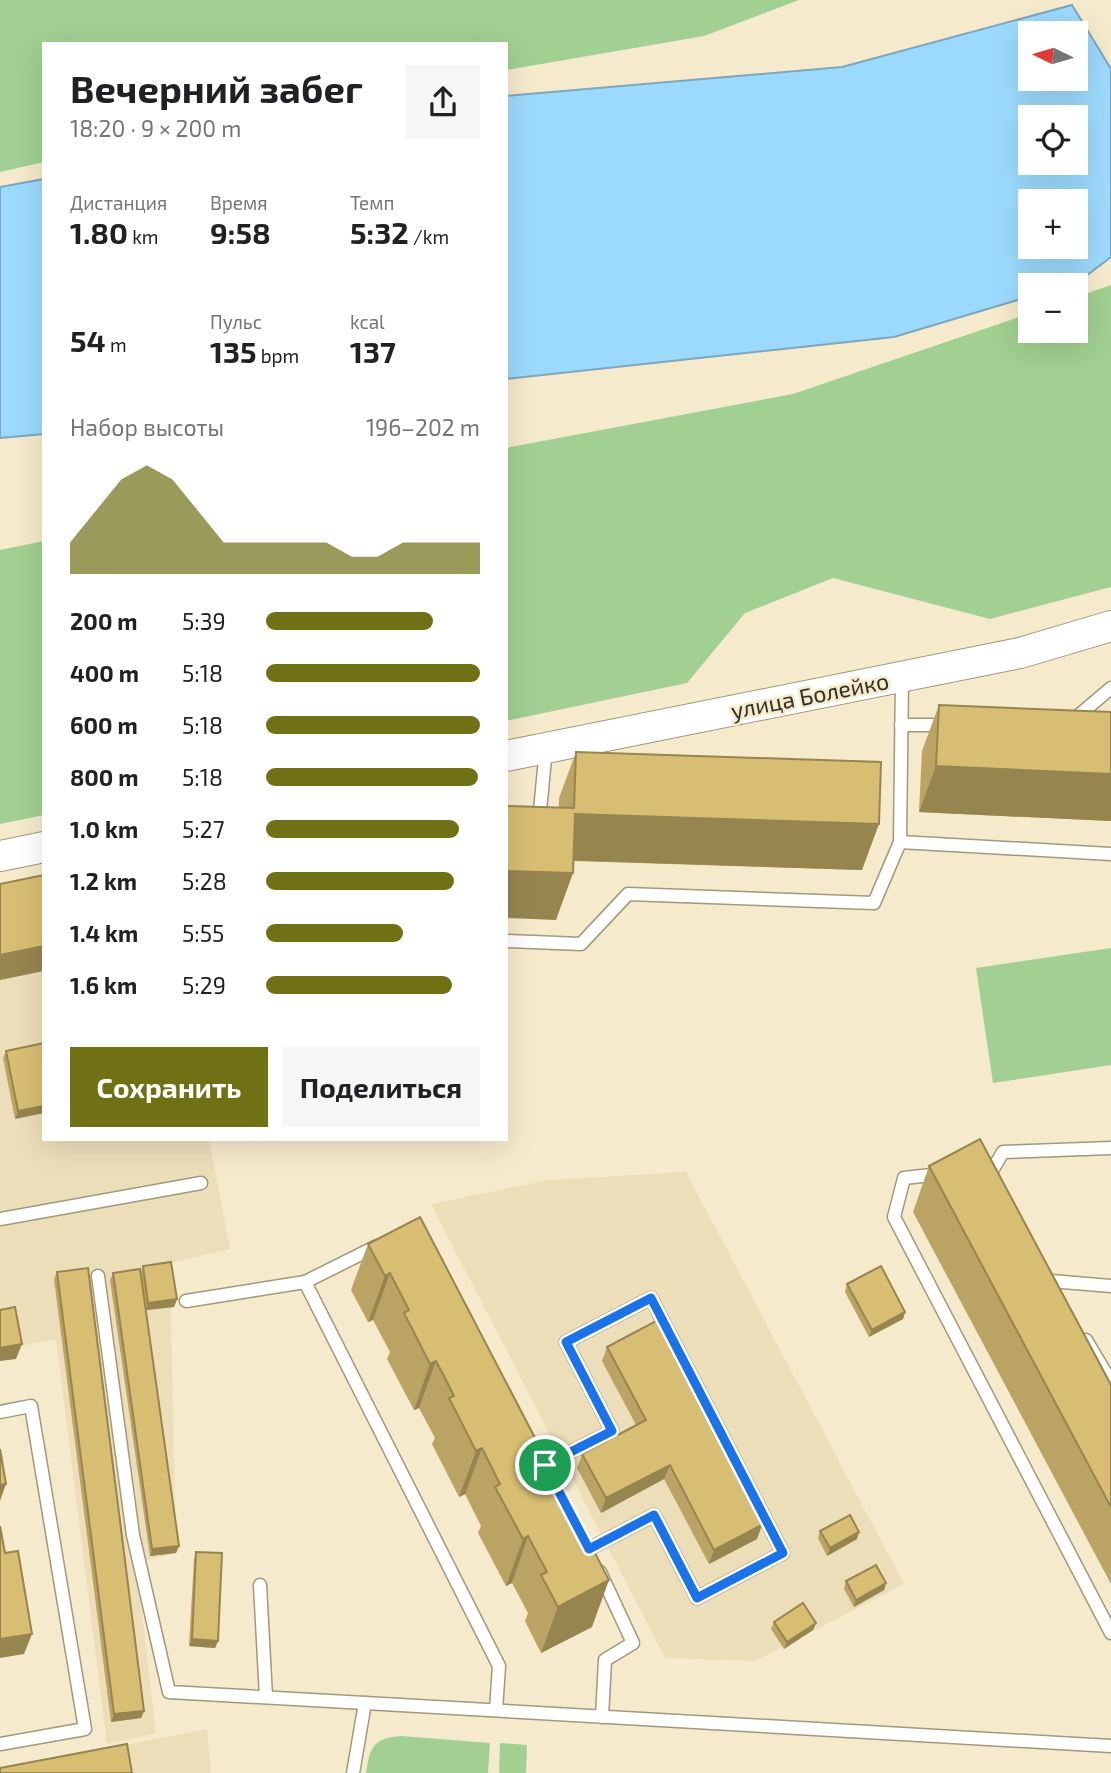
<!DOCTYPE html>
<html lang="ru">
<head>
<meta charset="utf-8">
<style>
  :root { --surface:#fff; --page:#f6f6f6; --text:#202124; --muted:#757577; --accent:#707115 }
  body { margin:0; font-family:"Exo 2",sans-serif; background:var(--page); color:var(--text); height:100vh; display:flex; flex-direction:column; font-size:26px; white-space:nowrap }
  * { box-sizing:border-box; margin:0 }
  p { font-size:23px; color:var(--muted) }
  .icon { flex:none; width:38px; height:38px; fill:none; stroke:currentColor; stroke-width:2; stroke-linecap:round; stroke-linejoin:round }
  .map { position:relative; flex:1; overflow:hidden }
  .details { position:absolute; left:42px; top:42px; width:466px; height:1099px; display:flex; flex-direction:column; background:var(--surface); border-radius:0px; box-shadow:0 7px 28px #0002 }
  .details>* { flex:none }
  .needle { width:46px; rotate:275deg }
  .controls { position:absolute; left:1018px; top:21px; display:grid; gap:14px }
  .controls a { display:grid; place-items:center; width:70px; height:70px; border-radius:0px; background:var(--surface); box-shadow:0 7px 28px #0002; font-size:35px }
  .pin { position:absolute; display:grid; place-items:center; width:60px; height:60px; color:#fff; margin:-30px; border:4px solid #fff; border-radius:50%; box-shadow:0 2px 7px #0007 }
  .round { display:grid; place-items:center; flex:none; width:74px; height:74px; border-radius:0px; background:var(--page) }
  .head { display:flex; align-items:center; justify-content:space-between; height:119px; padding:0 28px }
  h1 { font-size:38px; font-weight:700; line-height:52px }
  .metrics { display:grid; grid-template-columns:repeat(3,1fr); gap:10px; height:119px; padding:7px 28px }
  .metrics div { display:grid; align-content:center }
  .metrics b { font-size:30px; font-weight:700 }
  .metrics small { font-size:19px; font-weight:400 }
  .metrics p { font-size:19px }
  .chart { height:196px; padding:14px 28px }
  .chart p { display:flex; justify-content:space-between }
  .chart svg { width:100%; height:126px; margin-top:7px; fill:var(--accent); opacity:.7 }
  .primary-button { display:flex; gap:14px; margin-top:auto; padding:14px 28px }
  .primary-button a { flex:1; height:80px; border-radius:0px; background:var(--accent); color:#fff; font-size:28px; font-weight:700; line-height:80px; text-align:center }
  .primary-button a+a { background:var(--page); color:var(--text) }
  ul { padding:0 28px; list-style:none; font-size:23px }
  li { display:grid; grid-template-columns:112px 84px 1fr; align-items:center; height:52px }
  li i { height:18px; border-radius:9px; background:var(--accent) }
  .map>svg:first-child { display:block }
  .built { fill:#ecdeb9 }
  .green { fill:#a1d092 }
  .water { fill:#9cdafd; stroke:#7da7bc; stroke-width:2; fill-rule:evenodd }
  .lines { fill:none; stroke-linecap:round; stroke-linejoin:round }
  .service-casing { stroke:#a2987b; stroke-width:15 }
  .tertiary-casing { stroke:#a2987b; stroke-width:32 }
  .service { stroke:#fff; stroke-width:12 }
  .tertiary { stroke:#fff; stroke-width:30 }
  .wall { fill:#baa363 }
  .shaded-wall { fill:#978550 }
  .building { fill:#d8be73; stroke:#978550; stroke-width:2 }
  .route-casing { stroke:#fff; stroke-width:14 }
  .route { stroke:#1a73e8; stroke-width:9 }
  .labels { text-anchor:middle; stroke-width:5; stroke-linejoin:round; paint-order:stroke }
  .street-label { font-size:23px; fill:#342f24; stroke:#f5eacb }
</style>
</head>
<body>
<div class="map">
<svg width="1111" height="1773" viewBox="0 0 1111 1773">
  <rect width="100%" height="100%" fill="#f5eacb"/>
  <!-- built -->
  <g class="built">
    <polygon points="44,892 44,1139 209,1139 230,1249 170,1263 176,1553 136,1563 156,1733 107,1744 56,1339 0,1350 0,900"/>
    <polygon points="686,1172 904,1584 755,1661 665,1658 431,1204 549,1180"/>
    <polygon points="207,1729 211,1773 0,1773 0,1769"/>
  </g>
  <!-- green -->
  <g class="green">
    <polygon points="0,0 799,0 704,36 506,70 506,44 44,44 44,162 0,172"/>
    <polygon points="1111,285 1111,587 990,619 833,578 745,613 687,683 506,721 506,448 793,394 1031,313 1031,331 1076,331 1076,297"/>
    <polygon points="44,541 44,815 0,824 0,550"/>
    <polygon points="1111,948 1111,1065 993,1083 976,968"/>
    <path d="M401,1736L490,1743L488,1773H366C370,1747 373,1738 401,1736Z"/>
    <polygon points="500,1743 527,1745 526,1773 499,1773"/>
  </g>
  <!-- water -->
  <g class="water">
    <path d="M1072,5L1111,69V257L1078,282L1066,285H1031V296L894,337L506,379V96L842,67ZM1031,33H1076V79H1031ZM1031,117H1076V163H1031ZM1031,201H1076V247H1031Z"/>
    <polygon points="44,179 44,434 0,438 0,187"/>
  </g>
  <g class="lines">
    <defs>
      <g id="service">
        <polyline points="1071,722 1111,688"/>
        <polyline points="901,725 946,725"/>
        <polyline points="539,821 546,748"/>
        <polyline points="900,842 1111,854"/>
        <polyline points="506,941 581,944 628,894 874,903 900,842 902,678"/>
        <polyline points="993,1169 1003,1152 1111,1148"/>
        <polyline points="940,1174 904,1178 894,1217 1111,1633"/>
        <polyline points="0,1219 201,1183"/>
        <polyline points="377,1246 305,1282 499,1666 496,1710"/>
        <polyline points="98,1276 133,1535 169,1692 365,1703"/>
        <polyline points="1051,1281 1111,1286"/>
        <polyline points="186,1301 305,1282"/>
        <polyline points="1086,1340 1111,1382"/>
        <polyline points="0,1412 31,1406 85,1729 0,1744"/>
        <polyline points="545,1465 612,1431 566,1342 651,1298 783,1553 697,1598 654,1515 589,1549"/>
        <polyline points="600,1572 633,1643 605,1660 602,1717"/>
        <polyline points="260,1585 266,1697"/>
        <polyline points="353,1773 365,1703 1111,1746"/>
      </g>
      <g id="tertiary">
        <polyline points="506,756 1020,653 1111,626"/>
        <polyline points="0,856 44,847"/>
      </g>
    </defs>
    <!-- service casing -->
    <use href="#service" class="service-casing"/>
    <!-- tertiary casing -->
    <use href="#tertiary" class="tertiary-casing"/>
    <!-- service -->
    <use href="#service" class="service"/>
    <!-- tertiary -->
    <use href="#tertiary" class="tertiary"/>
  </g>
  <!-- wall -->
  <g class="wall">
    <polygon points="939,705 1111,712 1111,821 919,812 922,751"/>
    <polygon points="576,752 862,870 573,861 556,920 559,798"/>
    <polygon points="44,1043 15,1119 3,1058 6,1051"/>
    <polygon points="929,1166 1111,1385 1111,1584 913,1212"/>
    <polygon points="420,1217 592,1627 541,1653 525,1621 528,1613 512,1583 506,1586 478,1533 481,1526 465,1494 459,1497 432,1444 435,1438 419,1408 414,1410 387,1359 390,1352 373,1320 368,1322 351,1290 368,1244"/>
    <polygon points="143,1266 177,1299 174,1307 146,1310 179,1546 176,1553 150,1556 110,1280 113,1273 141,1272"/>
    <polygon points="57,1272 144,1711 141,1718 111,1722 54,1279"/>
    <polygon points="847,1284 905,1312 903,1319 869,1337 845,1292"/>
    <polygon points="607,1347 762,1525 757,1539 709,1564 664,1479 601,1513 577,1468 582,1454 636,1425 602,1361"/>
    <polygon points="820,1531 857,1539 827,1556 818,1538"/>
    <polygon points="196,1552 218,1641 215,1648 189,1646 194,1559"/>
    <polygon points="846,1581 886,1583 884,1590 854,1607 844,1589"/>
    <polygon points="774,1622 816,1623 813,1630 784,1649 771,1629"/>
  </g>
  <!-- shaded-wall -->
  <g class="shaded-wall">
    <polygon points="936,766 1111,774 1111,821 919,812"/>
    <polygon points="575,814 879,824 862,870 558,860"/>
    <polygon points="506,871 573,873 556,920 506,918"/>
    <polygon points="44,946 44,971 0,980 0,955"/>
    <polygon points="44,1106 44,1113 15,1119 18,1111"/>
    <polygon points="390,1273 373,1320 368,1322 385,1276"/>
    <polygon points="177,1299 174,1307 146,1310 148,1303"/>
    <polygon points="905,1312 903,1319 869,1337 872,1330"/>
    <polygon points="22,1344 16,1359 0,1361 0,1348"/>
    <polygon points="436,1361 419,1408 414,1410 430,1364"/>
    <polygon points="482,1448 465,1494 459,1497 476,1451"/>
    <polygon points="670,1465 664,1479 601,1513 606,1498"/>
    <polygon points="6,1484 0,1501 0,1485"/>
    <polygon points="762,1525 757,1539 709,1564 714,1550"/>
    <polygon points="859,1532 857,1539 827,1556 830,1548"/>
    <polygon points="528,1536 512,1583 506,1586 523,1539"/>
    <polygon points="179,1546 176,1553 150,1556 152,1549"/>
    <polygon points="609,1580 592,1627 541,1653 558,1607"/>
    <polygon points="886,1583 884,1590 854,1607 856,1600"/>
    <polygon points="816,1623 813,1630 784,1649 787,1642"/>
    <polygon points="32,1634 24,1654 0,1658 0,1639"/>
    <polygon points="192,1639 218,1641 215,1648 189,1646"/>
    <polygon points="144,1711 141,1718 111,1722 114,1714"/>
  </g>
  <!-- building -->
  <g class="building">
    <polygon points="939,705 1111,712 1111,774 936,766"/>
    <polygon points="576,752 881,762 879,824 575,814 573,873 506,871 506,806 574,808"/>
    <polygon points="44,875 44,946 0,955 0,884"/>
    <polygon points="44,1043 44,1106 18,1111 6,1051"/>
    <polygon points="980,1139 1111,1385 1111,1507 929,1166"/>
    <polygon points="420,1217 609,1580 558,1607 541,1575 547,1572 528,1536 523,1539 495,1487 500,1484 482,1448 476,1451 449,1398 454,1396 445,1378 436,1361 430,1364 404,1313 409,1310 390,1273 385,1276 368,1244"/>
    <polygon points="171,1262 177,1299 148,1303 143,1266"/>
    <polygon points="881,1266 905,1312 872,1330 847,1284"/>
    <polygon points="88,1268 144,1711 114,1714 57,1272"/>
    <polygon points="140,1269 179,1546 152,1549 113,1273"/>
    <polygon points="15,1307 22,1344 0,1348 0,1310"/>
    <polygon points="656,1321 762,1525 714,1550 670,1465 606,1498 582,1454 646,1420 607,1347"/>
    <polygon points="0,1449 6,1484 0,1485"/>
    <polygon points="850,1515 859,1532 830,1548 820,1531"/>
    <polygon points="0,1526 5,1553 18,1551 32,1634 0,1639"/>
    <polygon points="196,1552 222,1553 218,1641 192,1639"/>
    <polygon points="876,1565 886,1583 856,1600 846,1581"/>
    <polygon points="803,1603 816,1623 787,1642 774,1622"/>
    <polygon points="127,1744 132,1773 0,1773 0,1768"/>
  </g>
  <g class="lines">
    <defs>
      <polygon id="route" points="651,1298 783,1553 697,1598 654,1515 589,1549 545,1465 612,1431 566,1342"/>
    </defs>
    <!-- route casing -->
    <use href="#route" class="route-casing"/>
    <!-- route -->
    <use href="#route" class="route"/>
  </g>
  <g class="labels">
    <!-- street labels -->
    <g class="street-label">
      <text transform="translate(810 696) rotate(-11)" y="8">улица Болейко</text>
    </g>
  </g>
</svg>
<div class="controls">
<a><svg class="needle" viewBox="-14 -14 28 28"><path d="M0-13l5 13h-10z" fill="#e53935"/><path d="M0 13l5-13h-10z" fill="#757577"/></svg></a>
<a><svg class="icon" aria-label="locate" viewBox="0 0 24 24"><circle cx="12" cy="12" r="6"/><path d="M12 2v4M12 18v4M2 12h4M18 12h4"/></svg></a>
<a>+</a>
<a>−</a>
</div>
<div class="pin" style="left:545px;top:1465px;background:#1e9e55"><svg class="icon" aria-label="arrive" viewBox="0 0 24 24"><path d="M6 21V4h12l-3 4 3 4H6"/></svg></div>
<section class="details">
<div class="head"><div><h1>Вечерний забег</h1><p>18:20 · 9 × 200 m</p></div><a class="round"><svg class="icon" aria-label="share" viewBox="0 0 24 24"><path d="M12 15V3M7 8l5-5 5 5M5 13v7h14v-7"/></svg></a></div>
<div class="metrics">
<div><p>Дистанция</p><b>1.80<small> km</small></b></div>
<div><p>Время</p><b>9:58</b></div>
<div><p>Темп</p><b>5:32<small> /km</small></b></div>
</div>
<div class="metrics">
<div><b>54<small> m</small></b></div>
<div><p>Пульс</p><b>135<small> bpm</small></b></div>
<div><p>kcal</p><b>137</b></div>
</div>
<div class="chart"><p><span>Набор высоты</span>196–202 m</p>
<svg viewBox="0 0 160 44" preserveAspectRatio="none"><path d="M0 44V33L10 22L20 11L30 6L40 11L50 22L60 33L70 33L80 33L90 33L100 33L110 38L120 38L130 33L140 33L150 33L160 33V44z"/></svg>
</div>
<ul>
<li><b>200 m</b>5:39<i style="width:78%"></i></li>
<li><b>400 m</b>5:18<i style="width:100%"></i></li>
<li><b>600 m</b>5:18<i style="width:100%"></i></li>
<li><b>800 m</b>5:18<i style="width:99%"></i></li>
<li><b>1.0 km</b>5:27<i style="width:90%"></i></li>
<li><b>1.2 km</b>5:28<i style="width:88%"></i></li>
<li><b>1.4 km</b>5:55<i style="width:64%"></i></li>
<li><b>1.6 km</b>5:29<i style="width:87%"></i></li>
</ul>
<div class="primary-button"><a>Сохранить</a><a>Поделиться</a></div>
</section>
</div>
</body>
</html>
